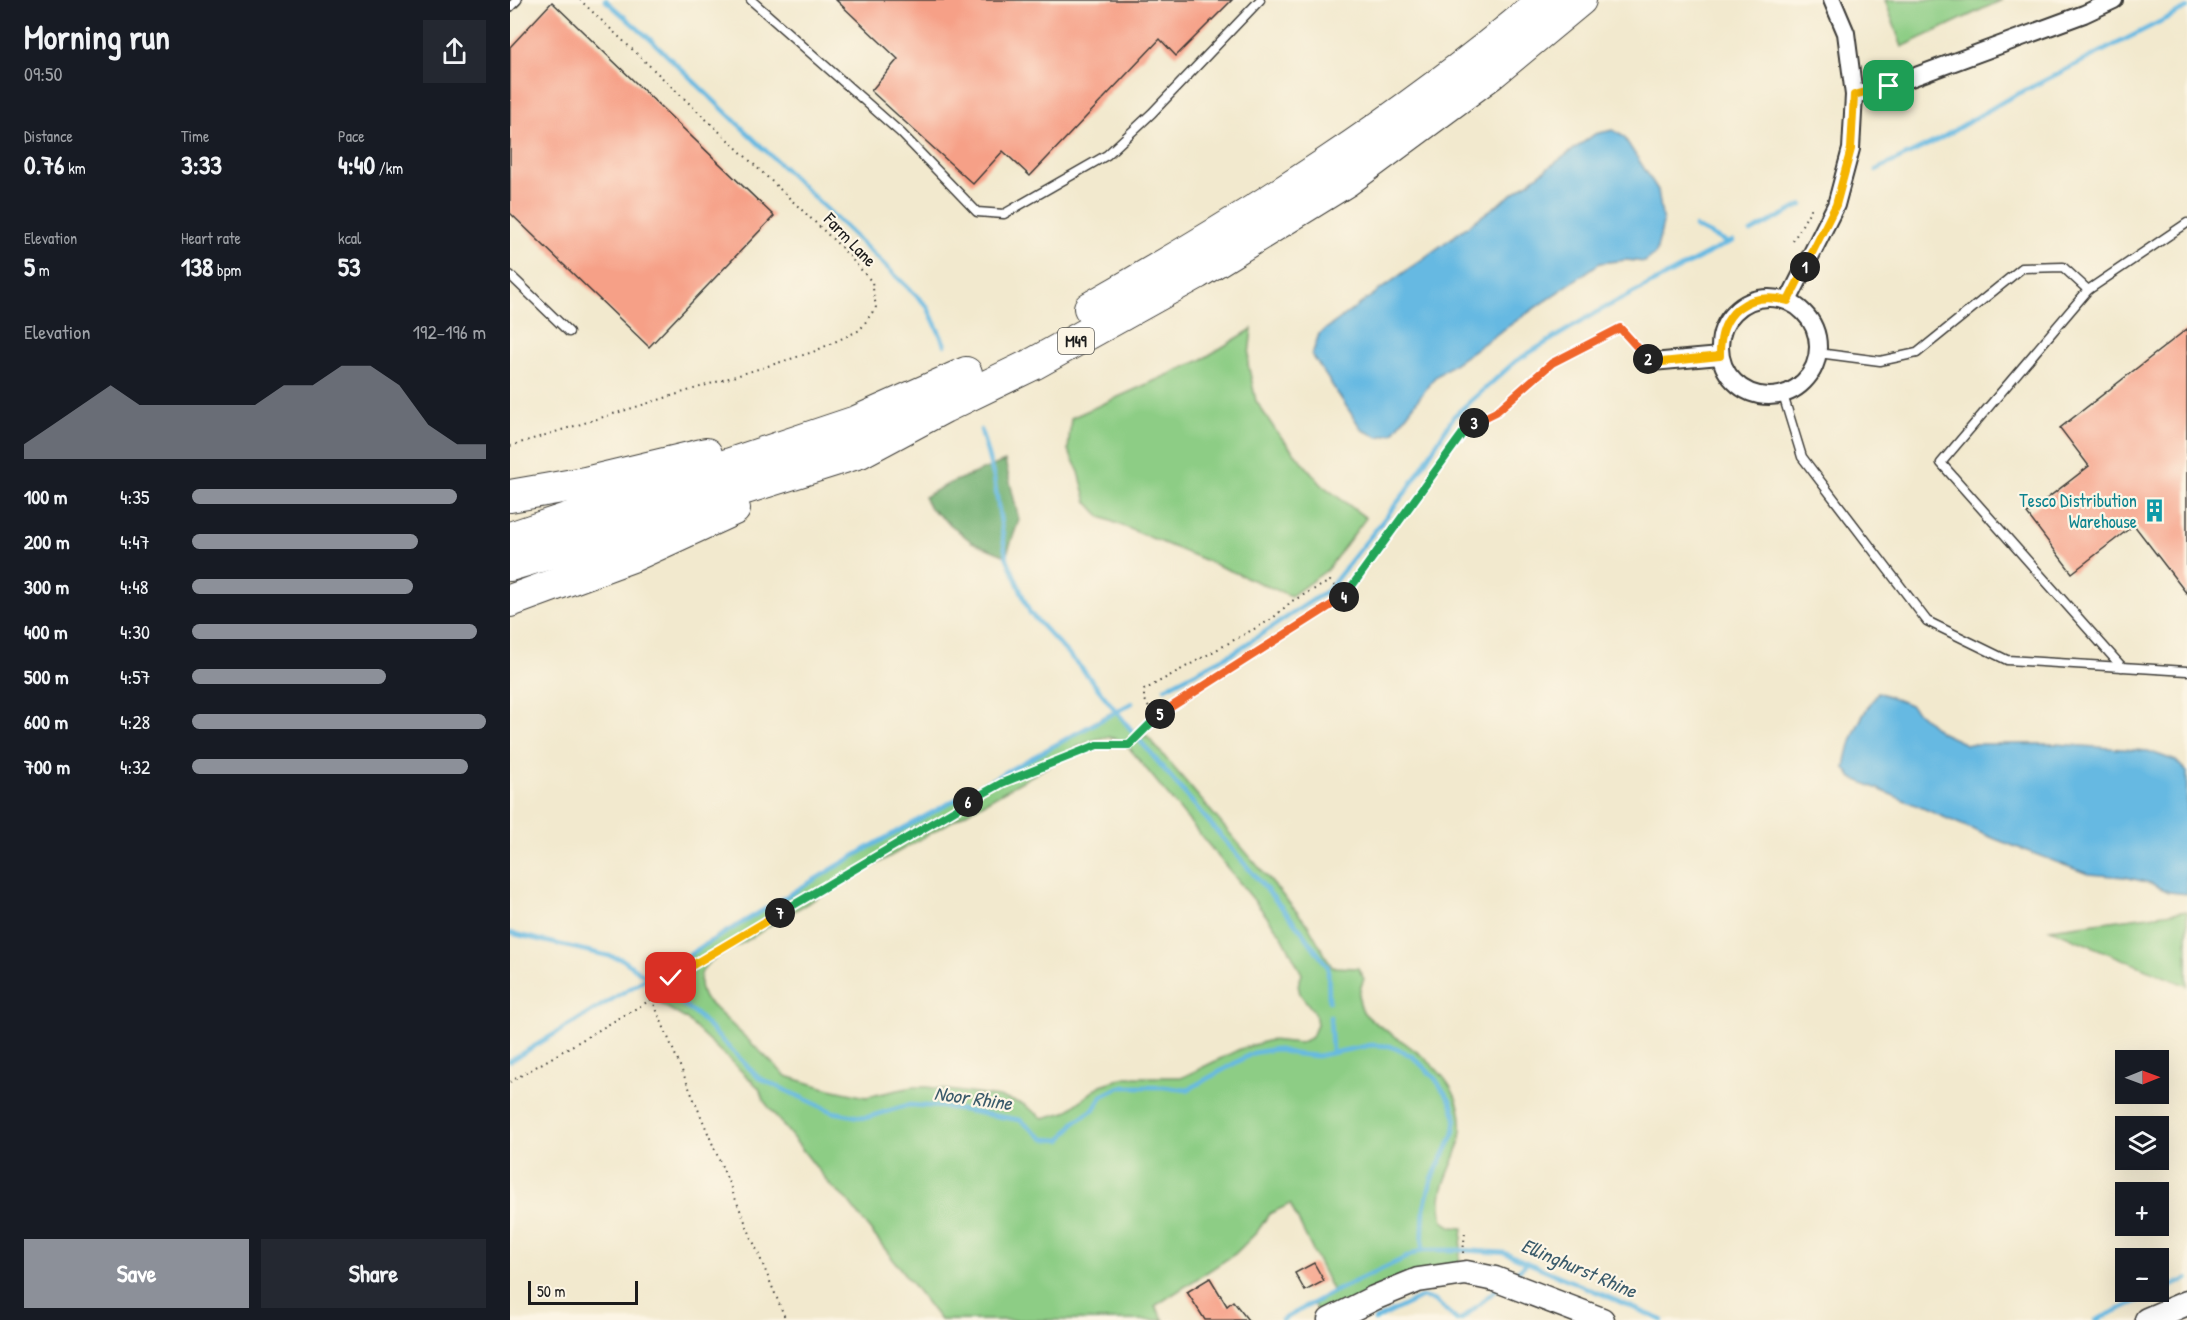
<!DOCTYPE html>
<html lang="en">
<head>
<meta charset="utf-8">
<style>
  :root { --surface:#171b24; --page:#242831; --text:#f1f3f6; --muted:#9ea1a6; --accent:#8c9099 }
  body { margin:0; font-family:"Patrick Hand",sans-serif; background:var(--page); color:var(--text); height:100vh; display:flex; flex-direction:column; font-size:22px; white-space:nowrap }
  * { box-sizing:border-box; margin:0 }
  p { font-size:20px; color:var(--muted) }
  .icon { flex:none; width:33px; height:33px; fill:none; stroke:currentColor; stroke-width:2; stroke-linecap:round; stroke-linejoin:round }
  .map { position:relative; flex:1; overflow:hidden }
  .details { display:flex; flex-direction:column; background:var(--surface); width:510px }
  .details>* { flex:none }
  .needle { width:39px; rotate:89deg }
  .controls { position:absolute; left:1605px; top:1050px; display:grid; gap:12px }
  .controls a { display:grid; place-items:center; width:54px; height:54px; border-radius:0px; background:var(--surface); box-shadow:0 6px 24px #0002; font-size:30px }
  .scale { position:absolute; left:18px; bottom:15px; width:110px; box-sizing:border-box; padding-left:6px; border:3px solid #1c1c1c; border-top:0; font-size:16px; line-height:21px; white-space:nowrap; color:#1c1c1c; -webkit-text-stroke:4px #fcf5e5; paint-order:stroke }
  .pin { position:absolute; display:grid; place-items:center; width:51px; height:51px; color:#fff; margin:-26px; border-radius:12px; box-shadow:0 3px 9px #0006 }
  .km { position:absolute; width:30px; height:30px; margin:-15px; border-radius:50%; background:#222; color:#fff; font-size:16px; line-height:30px; text-align:center }
  .round { display:grid; place-items:center; flex:none; width:63px; height:63px; border-radius:0px; background:var(--page) }
  .head { display:flex; align-items:center; justify-content:space-between; height:102px; padding:0 24px }
  h1 { font-size:33px; font-weight:700; line-height:45px }
  .stats { display:grid; grid-template-columns:repeat(3,1fr); gap:9px; height:102px; padding:6px 24px }
  .stats div { display:grid; align-content:center }
  .stats b { font-size:26px; font-weight:700 }
  .stats small { font-size:16px; font-weight:400 }
  .stats p { font-size:16px }
  .chart { height:168px; padding:12px 24px }
  .chart p { display:flex; justify-content:space-between }
  .chart svg { width:100%; height:108px; margin-top:6px; fill:var(--accent); opacity:.7 }
  .primary-button { display:flex; gap:12px; margin-top:auto; padding:12px 24px }
  .primary-button a { flex:1; height:69px; border-radius:0px; background:var(--accent); color:#fff; font-size:24px; font-weight:700; line-height:69px; text-align:center }
  .primary-button a+a { background:var(--page); color:var(--text) }
  ul { padding:0 24px; list-style:none; font-size:20px }
  li { display:grid; grid-template-columns:96px 72px 1fr; align-items:center; height:45px }
  li i { height:15px; border-radius:8px; background:var(--accent) }
  main { display:flex; flex:1; min-height:0 }
  .map>svg:first-child { display:block }
  .green { fill:#8dcd85; stroke:#547450; stroke-width:1.5; fill-rule:evenodd }
  .forest { fill:#72b072; stroke:#476647; stroke-width:1.5 }
  .water { fill:#66b9e2; stroke:#416a7f; stroke-width:1.5 }
  .lines { fill:none; stroke-linecap:round; stroke-linejoin:round }
  .stream { stroke:#66b9e2; stroke-width:4.5 }
  .building { fill:#f6a087 }
  .lane-casing { stroke:#3c3b37; stroke-width:11 }
  .street-casing { stroke:#3c3b37; stroke-width:20 }
  .secondary-casing { stroke:#3c3b37; stroke-width:27 }
  .highway-casing { stroke:#3c3b37; stroke-width:34 }
  .path { stroke:#3c3b37; stroke-width:2; stroke-dasharray:1.5 4.5; stroke-linecap:butt }
  .lane { stroke:#fff; stroke-width:8 }
  .street { stroke:#fff; stroke-width:16 }
  .secondary { stroke:#fff; stroke-width:24 }
  .highway { stroke:#fff; stroke-width:32 }
  .split-1-casing { stroke:#fff; stroke-width:12 }
  .split-2-casing { stroke:#fff; stroke-width:12 }
  .split-3-casing { stroke:#fff; stroke-width:12 }
  .split-4-casing { stroke:#fff; stroke-width:12 }
  .split-5-casing { stroke:#fff; stroke-width:12 }
  .split-6-casing { stroke:#fff; stroke-width:12 }
  .split-7-casing { stroke:#fff; stroke-width:12 }
  .split-8-casing { stroke:#fff; stroke-width:12 }
  .split-1 { stroke:#f5b400; stroke-width:8 }
  .split-2 { stroke:#f5b400; stroke-width:8 }
  .split-3 { stroke:#f0652b; stroke-width:8 }
  .split-4 { stroke:#22a559; stroke-width:8 }
  .split-5 { stroke:#f0652b; stroke-width:8 }
  .split-6 { stroke:#22a559; stroke-width:8 }
  .split-7 { stroke:#22a559; stroke-width:8 }
  .split-8 { stroke:#f5b400; stroke-width:8 }
  .labels { text-anchor:middle; stroke-width:4.5; stroke-linejoin:round; paint-order:stroke }
  .shield { fill:#fcf5e5; stroke:#5f5d58; stroke-width:1.5 }
  .shield-label { font-size:16px; font-weight:bold; fill:#1c1c1c }
  .street-label { font-size:18px; fill:#1c1c1c; stroke:#fcf5e5 }
  .culture-label { font-size:18px; fill:#0d838f; stroke:#fcf5e5; text-anchor:end }
  .water-label { font-size:20px; font-style:italic; fill:#3a5b6b; stroke:#fcf5e5 }
</style>
</head>
<body>
<main>
<section class="details">
<div class="head"><div><h1>Morning run</h1><p>09:50</p></div><a class="round"><svg class="icon" aria-label="share" viewBox="0 0 24 24"><path d="M12 15V3M7 8l5-5 5 5M5 13v7h14v-7"/></svg></a></div>
<div class="stats">
<div><p>Distance</p><b>0.76<small> km</small></b></div>
<div><p>Time</p><b>3:33</b></div>
<div><p>Pace</p><b>4:40<small> /km</small></b></div>
</div>
<div class="stats">
<div><p>Elevation</p><b>5<small> m</small></b></div>
<div><p>Heart rate</p><b>138<small> bpm</small></b></div>
<div><p>kcal</p><b>53</b></div>
</div>
<div class="chart"><p><span>Elevation</span>192–196 m</p>
<svg viewBox="0 0 160 44" preserveAspectRatio="none"><path d="M0 44V38L10 30L20 22L30 14L40 22L50 22L60 22L70 22L80 22L90 14L100 14L110 6L120 6L130 14L140 30L150 38L160 38V44z"/></svg>
</div>
<ul>
<li><b>100 m</b>4:35<i style="width:90%"></i></li>
<li><b>200 m</b>4:47<i style="width:77%"></i></li>
<li><b>300 m</b>4:48<i style="width:75%"></i></li>
<li><b>400 m</b>4:30<i style="width:97%"></i></li>
<li><b>500 m</b>4:57<i style="width:66%"></i></li>
<li><b>600 m</b>4:28<i style="width:100%"></i></li>
<li><b>700 m</b>4:32<i style="width:94%"></i></li>
</ul>
<div class="primary-button"><a>Save</a><a>Share</a></div>
</section>
<div class="map">
<svg width="1677" height="1320" viewBox="0 0 1677 1320">
  <rect width="100%" height="100%" fill="#fcf5e5"/>
  <filter id="ink" filterUnits="userSpaceOnUse"><feTurbulence type="fractalNoise" baseFrequency=".0167" numOctaves="2"/><feDisplacementMap in="SourceGraphic" scale="12" xChannelSelector="R" yChannelSelector="G"/><feConvolveMatrix kernelMatrix="1 2 1 2 8 2 1 2 1" color-interpolation-filters="sRGB"/></filter>
  <filter id="wash" filterUnits="userSpaceOnUse"><feTurbulence type="fractalNoise" baseFrequency=".008" numOctaves="4" result="noise"/><feDisplacementMap in="SourceGraphic" scale="24" xChannelSelector="R" yChannelSelector="G"/><feGaussianBlur stdDeviation="1.35" result="paint"/><feColorMatrix in="noise" values="0 0 0 0 0 0 0 0 0 0 0 0 0 0 0 0 0 1.4 0 .05"/><feComposite in="paint" operator="in"/></filter>
  <g filter="url(#wash)">
    <rect width="100%" height="100%" fill="#f2e9ce"/>
    <!-- green -->
    <g class="green">
      <polygon points="1375,0 1492,0 1392,47"/>
      <polygon points="742,329 738,364 746,401 766,431 812,485 856,518 817,570 781,596 591,517 577,502 569,472 558,450 561,418 691,360"/>
      <path d="M606,710L629,739L636,735L798,925L822,967L848,968L854,979C848,992 847,1001 854,1013C867,1027 885,1035 899,1046C936,1072 962,1104 947,1151C938,1178 926,1190 933,1221L942,1227L953,1228L949,1263L810,1316L803,1303L823,1292L780,1204L759,1214L747,1232L725,1254L645,1306L654,1320H430L337,1200L321,1186L253,1100L249,1088L176,1019L146,1001L154,991L143,983C182,946 234,921 280,894C387,830 497,771 606,710ZM597,737L608,739L620,749L743,899L772,936L792,974L788,985L790,994L805,1013L807,1024L802,1037L790,1043L760,1040L730,1049L673,1077H616L591,1085L556,1112L533,1118L513,1104L489,1097L417,1087H402L356,1097L315,1088L276,1076L194,998C178,963 212,955 236,941C247,935 257,927 268,920L530,771C551,758 571,740 597,737Z"/>
      <polygon points="1677,911 1677,986 1540,929"/>
    </g>
    <!-- forest -->
    <polygon class="forest" points="495,461 509,520 496,556 462,542 420,508 414,497 440,483"/>
    <!-- water -->
    <g class="water">
      <polygon points="1103,130 1114,137 1148,190 1153,223 1146,253 1135,262 1116,260 1090,263 925,377 883,433 869,437 852,430 802,355 809,334 1085,134"/>
      <path d="M1368,692L1400,705L1430,732L1456,744H1547L1638,751L1666,761L1677,772V894L1659,892L1640,883L1615,877L1578,874L1485,839L1342,778L1335,768C1339,738 1350,718 1368,692Z"/>
    </g>
    <g class="lines">
      <!-- stream -->
      <g class="stream">
        <polyline points="95,0 141,40 417,306 435,345"/>
        <polyline points="1366,170 1428,140 1494,101 1677,8"/>
        <polyline points="1185,227 1218,243 1223,241"/>
        <polyline points="1241,232 1292,205"/>
        <polyline points="471,430 484,478 496,556 520,613 573,670 631,742 790,929 818,967 819,1001"/>
        <polyline points="655,688 723,653 818,590 898,489 944,416 1006,361 1085,313 1218,243"/>
        <polyline points="0,933 112,959 187,1015 249,1078 323,1112 355,1118 398,1105 435,1107 510,1120 534,1139 551,1140 566,1121 584,1109 592,1096 610,1087 654,1087 677,1090 743,1053 765,1049 785,1054 807,1056 861,1045 880,1046 902,1056 924,1077 941,1102 946,1118 943,1136 922,1178 914,1208 912,1250"/>
        <polyline points="143,983 156,970 193,946 361,846 622,703"/>
        <polyline points="820,1016 822,1052"/>
        <polyline points="0,1061 137,978"/>
        <polyline points="1001,1277 1017,1263"/>
        <polyline points="772,1320 823,1292 912,1250 951,1250 995,1253 1152,1320"/>
        <polyline points="865,1320 912,1297 925,1301 947,1320"/>
        <polyline points="951,1320 988,1288"/>
        <polyline points="1586,1320 1677,1279"/>
      </g>
    </g>
    <g id="blocks">
      <!-- building -->
      <g class="building">
        <polygon points="326,0 722,0 666,56 650,39 520,176 493,151 463,184 361,91 388,59"/>
        <polygon points="42,2 264,216 139,347 0,213 0,47"/>
        <polygon points="1677,329 1677,594 1624,525 1562,573 1517,514 1579,466 1550,428"/>
        <polygon points="804,1263 814,1281 795,1291 785,1273"/>
        <polygon points="700,1278 717,1306 723,1301 738,1320 695,1320 677,1292"/>
      </g>
    </g>
  </g>
  <g filter="url(#ink)">
    <use href="#blocks" fill-opacity="0" stroke="#3c3b37" stroke-width="1.5"/>
    <g class="lines">
      <defs>
        <g id="lane">
          <polyline points="241,0 391,133 467,212 494,214 597,155 642,113 750,0"/>
          <polyline points="0,7 7,0"/>
          <polyline points="0,275 59,332"/>
          <polyline points="1308,353 1370,361 1407,353 1512,268 1553,267 1578,290"/>
          <polyline points="1273,395 1292,457 1417,621 1497,660 1677,671"/>
          <polyline points="1612,667 1431,463 1578,290 1677,223"/>
        </g>
        <g id="street">
          <polyline points="1344,95 1379,86 1574,14 1604,0"/>
          <circle cx="1259" cy="347" r="49"/>
          <polyline points="1278,301 1326,205 1341,149 1344,95 1336,33 1322,0"/>
          <polyline points="1142,362 1210,356"/>
        </g>
        <g id="secondary">
          <polyline points="820,1320 864,1298 908,1280 956,1273 985,1279 1092,1320"/>
          <polyline points="1637,1320 1677,1303"/>
        </g>
        <g id="highway">
          <path d="M580,308C739,218 895,119 1034,0"/>
          <polyline points="0,496 75,483 196,454"/>
          <polyline points="0,538 346,422 456,373"/>
          <polyline points="0,565 97,536 175,507 350,452 434,407 525,363 687,273 836,181 982,73 1070,0"/>
          <polyline points="0,601 122,556 224,509"/>
        </g>
      </defs>
      <!-- lane casing -->
      <use href="#lane" class="lane-casing"/>
      <!-- street casing -->
      <use href="#street" class="street-casing"/>
      <!-- secondary casing -->
      <use href="#secondary" class="secondary-casing"/>
      <!-- highway casing -->
      <use href="#highway" class="highway-casing"/>
      <!-- path -->
      <g class="path">
        <polyline points="1283,241 1301,209 1306,209"/>
        <polyline points="0,446 303,352 350,330 366,307 362,282 330,246 70,0"/>
        <polyline points="644,718 634,698 634,690 762,619 782,601 820,581 835,595"/>
        <polyline points="142,999 276,1320"/>
        <polyline points="0,1082 142,999 161,978 491,783 587,745 619,745 644,718 835,596 958,426 986,412 1042,363 1110,328 1132,351"/>
        <polyline points="953,1253 955,1232"/>
      </g>
      <!-- lane -->
      <use href="#lane" class="lane"/>
      <!-- street -->
      <use href="#street" class="street"/>
      <!-- secondary -->
      <use href="#secondary" class="secondary"/>
      <!-- highway -->
      <use href="#highway" class="highway"/>
    </g>
  </g>
  <g class="lines" filter="url(#ink)">
    <defs>
      <polyline id="split-1" points="1295,267 1326,205 1341,149 1344,95 1379,86"/>
      <path id="split-2" d="M1138,359L1142,363L1210,356C1209,313 1237,290 1278,301L1295,267"/>
      <polyline id="split-3" points="964,423 986,412 1042,363 1110,328 1138,359"/>
      <polyline id="split-4" points="834,597 958,426 964,423"/>
      <polyline id="split-5" points="650,714 834,597"/>
      <polyline id="split-6" points="458,802 492,783 587,745 619,745 650,714"/>
      <polyline id="split-7" points="270,913 458,802"/>
      <polyline id="split-8" points="161,978 270,913"/>
    </defs>
    <!-- split-1 casing -->
    <use href="#split-1" class="split-1-casing"/>
    <!-- split-2 casing -->
    <use href="#split-2" class="split-2-casing"/>
    <!-- split-3 casing -->
    <use href="#split-3" class="split-3-casing"/>
    <!-- split-4 casing -->
    <use href="#split-4" class="split-4-casing"/>
    <!-- split-5 casing -->
    <use href="#split-5" class="split-5-casing"/>
    <!-- split-6 casing -->
    <use href="#split-6" class="split-6-casing"/>
    <!-- split-7 casing -->
    <use href="#split-7" class="split-7-casing"/>
    <!-- split-8 casing -->
    <use href="#split-8" class="split-8-casing"/>
    <!-- split-1 -->
    <use href="#split-1" class="split-1"/>
    <!-- split-2 -->
    <use href="#split-2" class="split-2"/>
    <!-- split-3 -->
    <use href="#split-3" class="split-3"/>
    <!-- split-4 -->
    <use href="#split-4" class="split-4"/>
    <!-- split-5 -->
    <use href="#split-5" class="split-5"/>
    <!-- split-6 -->
    <use href="#split-6" class="split-6"/>
    <!-- split-7 -->
    <use href="#split-7" class="split-7"/>
    <!-- split-8 -->
    <use href="#split-8" class="split-8"/>
  </g>
  <!-- icons -->
  <defs>
    <symbol id="building-bare" viewBox="-9 -9 18 18"><path d="M-4-6H4V6H1V3H-1V6H-4ZM-2.5-4.3h1.7v1.8h-1.7ZM.8-4.3h1.7v1.8H.8ZM-2.5-1h1.7V.8h-1.7ZM.8-1h1.7V.8H.8Z" fill="#0f9aa8" stroke="#fcf5e5" stroke-width="2.5" paint-order="stroke"/></symbol>
  </defs>
  <g fill-rule="evenodd">
    <use href="#building-bare" x="1628" y="494" width="33" height="33"/>
  </g>
  <g class="labels">
    <!-- shield labels -->
    <rect class="shield" x="548" y="328" width="36" height="26" rx="4.5"/>
    <g class="shield-label">
      <text x="566" y="347">M49</text>
    </g>
    <!-- street labels -->
    <g class="street-label">
      <text transform="translate(340 240) rotate(46)" y="6">Farm Lane</text>
    </g>
    <!-- culture labels -->
    <g class="culture-label">
      <text x="1627" y="507">Tesco Distribution<tspan x="1627" dy="21">Warehouse</tspan></text>
    </g>
    <!-- water labels -->
    <g class="water-label">
      <text transform="translate(463 1098) rotate(8)" y="7">Noor Rhine</text>
      <text transform="translate(1069 1268) rotate(23)" y="7">Ellinghurst Rhine</text>
    </g>
  </g>
</svg>
<div class="controls">
<a><svg class="needle" viewBox="-14 -14 28 28"><path d="M0-13l5 13h-10z" fill="#e53935"/><path d="M0 13l5-13h-10z" fill="#9ea1a6"/></svg></a>
<a><svg class="icon" aria-label="layers" viewBox="0 0 24 24"><path d="M12 4l9 5-9 5-9-5zM3 14l9 5 9-5"/></svg></a>
<a>+</a>
<a>−</a>
</div>
<div class="scale">50 m</div>
<div class="pin" style="left:1379px;top:86px;background:#1e9e55"><svg class="icon" aria-label="arrive" viewBox="0 0 24 24"><path d="M6 21V4h12l-3 4 3 4H6"/></svg></div>
<div class="pin" style="left:161px;top:978px;background:#d93025"><svg class="icon" aria-label="check" viewBox="0 0 24 24"><path d="M5 12l5 5 9-10"/></svg></div>
<b class="km" style="left:1295px;top:267px">1</b>
<b class="km" style="left:1138px;top:359px">2</b>
<b class="km" style="left:964px;top:423px">3</b>
<b class="km" style="left:834px;top:597px">4</b>
<b class="km" style="left:650px;top:714px">5</b>
<b class="km" style="left:458px;top:802px">6</b>
<b class="km" style="left:270px;top:913px">7</b>
</div>
</main>
</body>
</html>
